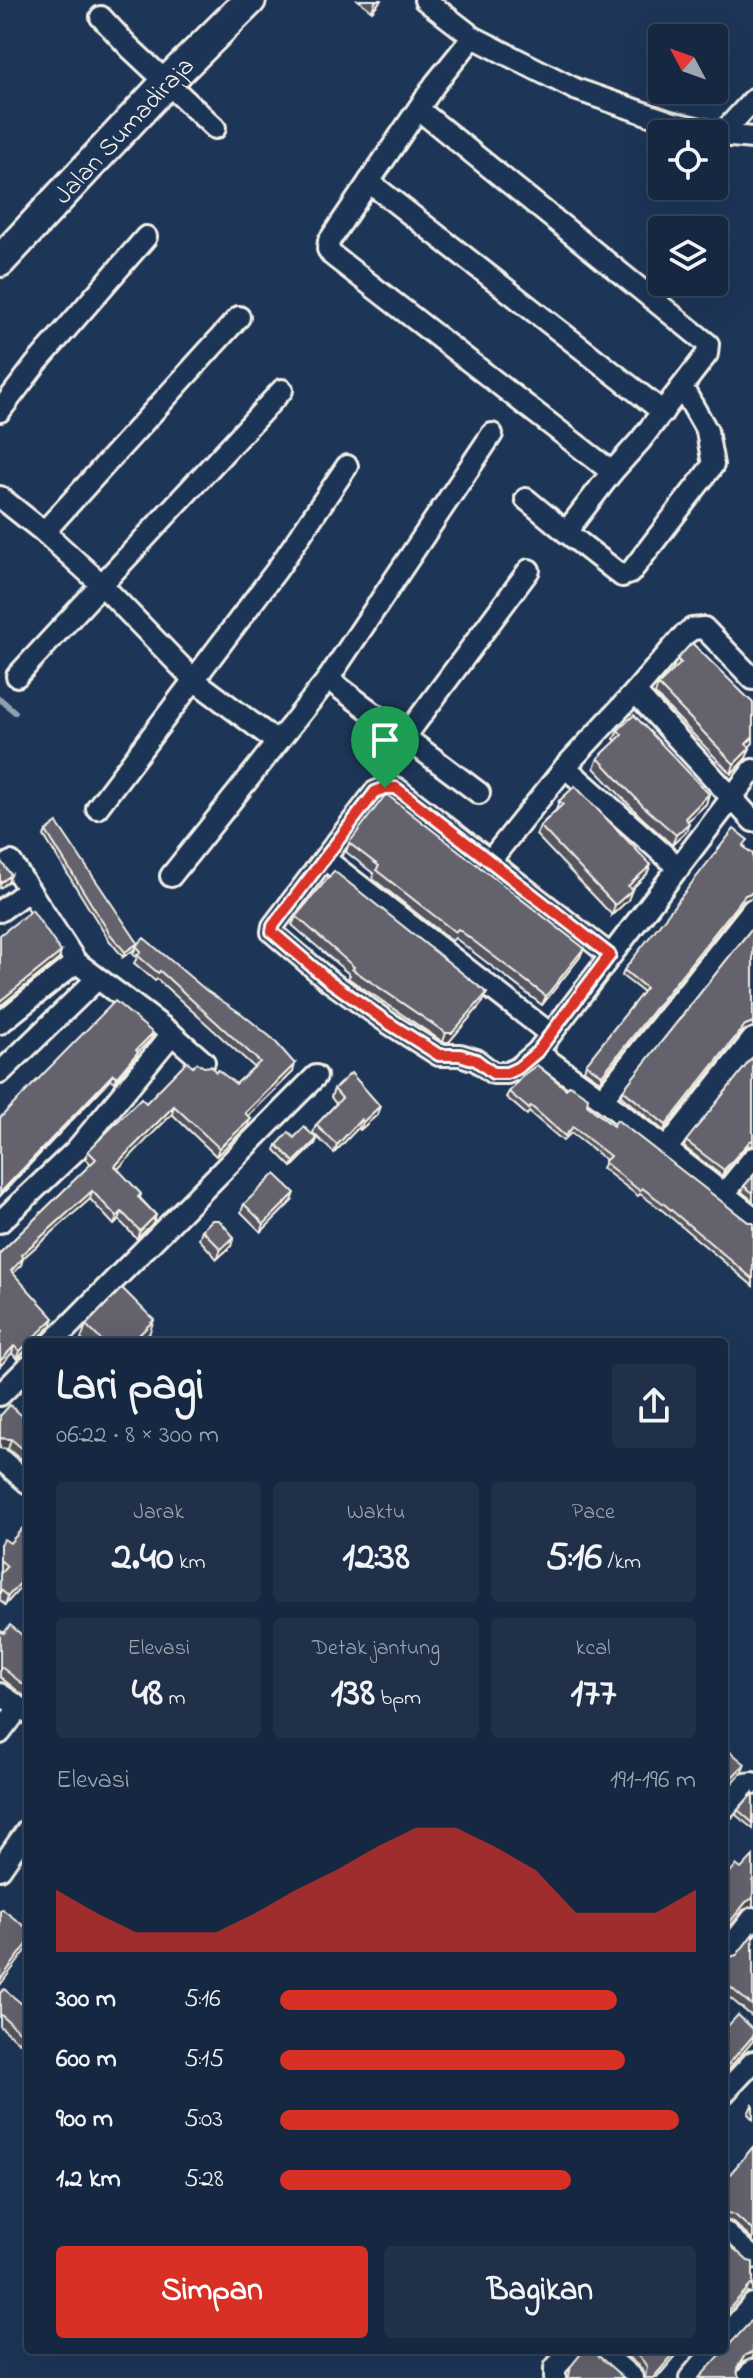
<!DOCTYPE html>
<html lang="id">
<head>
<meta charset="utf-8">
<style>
  :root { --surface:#162841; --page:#1f3048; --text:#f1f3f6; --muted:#9ea6b1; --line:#35445a; --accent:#d93025 }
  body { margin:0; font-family:"Indie Flower",sans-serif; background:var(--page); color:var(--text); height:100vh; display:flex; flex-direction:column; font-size:30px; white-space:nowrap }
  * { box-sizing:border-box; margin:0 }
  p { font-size:26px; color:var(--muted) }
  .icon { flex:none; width:44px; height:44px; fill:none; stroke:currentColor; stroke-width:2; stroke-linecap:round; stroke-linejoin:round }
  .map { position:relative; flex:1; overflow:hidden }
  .drawer { position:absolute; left:24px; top:1338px; width:704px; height:1016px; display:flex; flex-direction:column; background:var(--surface); border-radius:8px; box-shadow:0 8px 32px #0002,0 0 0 2px var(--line) }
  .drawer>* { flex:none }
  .needle { width:52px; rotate:311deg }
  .buttons { position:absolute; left:648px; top:24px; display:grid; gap:16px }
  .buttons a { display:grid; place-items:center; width:80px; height:80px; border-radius:8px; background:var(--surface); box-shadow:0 8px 32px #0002,0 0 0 2px var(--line); font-size:40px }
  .pin { position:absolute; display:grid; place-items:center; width:68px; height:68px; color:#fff; margin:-82px -34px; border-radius:50% 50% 50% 0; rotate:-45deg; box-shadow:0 0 8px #0007 }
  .pin .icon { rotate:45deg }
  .round { display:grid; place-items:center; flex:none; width:84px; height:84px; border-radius:8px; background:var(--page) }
  .overview { display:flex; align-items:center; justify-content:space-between; height:136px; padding:0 32px }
  h1 { font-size:44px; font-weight:800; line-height:60px }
  .stats { display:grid; grid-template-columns:repeat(3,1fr); gap:12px; height:136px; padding:8px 32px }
  .stats div { display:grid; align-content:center; border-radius:8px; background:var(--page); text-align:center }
  .stats b { font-size:40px; font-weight:800 }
  .stats small { font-size:22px; font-weight:400 }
  .stats p { font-size:22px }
  .chart { height:224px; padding:16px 32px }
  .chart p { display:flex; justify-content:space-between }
  .chart svg { width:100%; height:144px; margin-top:8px; fill:var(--accent); opacity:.7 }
  .primary-button { display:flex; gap:16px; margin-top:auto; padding:16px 32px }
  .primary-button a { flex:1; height:92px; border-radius:8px; background:var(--accent); color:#fff; font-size:32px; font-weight:800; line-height:92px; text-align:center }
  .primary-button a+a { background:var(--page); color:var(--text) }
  ul { padding:0 32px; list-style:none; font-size:26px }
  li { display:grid; grid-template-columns:128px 96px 1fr; align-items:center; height:60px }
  li i { height:20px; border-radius:10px; background:var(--accent) }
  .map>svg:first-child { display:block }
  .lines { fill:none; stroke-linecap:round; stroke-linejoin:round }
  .stream { stroke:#8ea2b4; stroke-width:6 }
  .street-casing { stroke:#f4f1e8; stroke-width:26 }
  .secondary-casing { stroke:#f4f1e8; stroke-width:36 }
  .street { stroke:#1d3557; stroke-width:20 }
  .secondary { stroke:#1d3557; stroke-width:30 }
  .wall { fill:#55545e; stroke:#f4f1e8; stroke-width:2 }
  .shaded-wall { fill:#45454c; stroke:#f4f1e8; stroke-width:2 }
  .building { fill:#63626d; stroke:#f4f1e8; stroke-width:2 }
  .route-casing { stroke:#fff; stroke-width:16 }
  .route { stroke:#d93025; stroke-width:10 }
  .labels { text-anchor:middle; stroke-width:7; stroke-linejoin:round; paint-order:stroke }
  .street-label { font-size:26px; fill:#f4f1e8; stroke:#1d3557 }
</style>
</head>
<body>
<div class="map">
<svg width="753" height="2378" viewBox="0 0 753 2378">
  <rect width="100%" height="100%" fill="#1d3557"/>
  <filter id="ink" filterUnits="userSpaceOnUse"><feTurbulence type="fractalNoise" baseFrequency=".0125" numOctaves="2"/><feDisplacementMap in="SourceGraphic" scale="16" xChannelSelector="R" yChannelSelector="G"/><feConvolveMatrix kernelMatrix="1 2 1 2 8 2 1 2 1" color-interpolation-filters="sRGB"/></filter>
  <g filter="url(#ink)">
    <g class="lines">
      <!-- stream -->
      <polyline class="stream" points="0,699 15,712"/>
      <defs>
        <g id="street">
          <polyline points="425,0 473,37 575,89 670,122 731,136 753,138"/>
          <polyline points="101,17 129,47 215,128"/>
          <polyline points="418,109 708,344 707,354 640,441 612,472 332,255 328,249 329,241 435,84 473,37"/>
          <polyline points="722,134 753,100"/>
          <polyline points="369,182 663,412"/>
          <polyline points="0,411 35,365 146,237"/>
          <polyline points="612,472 566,532 622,576 630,573 713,465 707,431 682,387"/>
          <polyline points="0,497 44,532 101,584 194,680 276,741"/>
          <polyline points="526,499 566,532"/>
          <polyline points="44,532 239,317"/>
          <polyline points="17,676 282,390"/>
          <polyline points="328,679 479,793"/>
          <polyline points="635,692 753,821"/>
          <polyline points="405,737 529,570"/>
          <polyline points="565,767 679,868"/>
          <polyline points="97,808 276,571 347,466"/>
          <polyline points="325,859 549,1033"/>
          <polyline points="11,862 76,962 172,1034 204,1062"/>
          <polyline points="489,862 565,767 635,692 683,636 692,629 704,628 753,679"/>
          <polyline points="171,876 328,679 492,434"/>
          <polyline points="0,911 29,890"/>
          <polyline points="610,955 396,788 385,788 375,792 273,926 272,932 328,980 387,1022 439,1055 460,1055 476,1060 493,1073 507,1073 518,1068 537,1052 753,770"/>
          <polyline points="0,1023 76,962"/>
          <polyline points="537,1052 602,1099 753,1217"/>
          <polyline points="0,1073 97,979"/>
          <polyline points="602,1099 753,909"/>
          <polyline points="666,1149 753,1039"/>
          <polyline points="724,1194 753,1158"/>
          <polyline points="0,1222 76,1150 172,1034"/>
          <polyline points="53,1342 316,1076"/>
          <polyline points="0,1395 28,1367"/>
          <polyline points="0,1459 28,1483"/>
          <polyline points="0,1694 28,1713"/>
          <polyline points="0,1733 19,1708"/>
          <polyline points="724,1809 746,1784 753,1783"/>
          <polyline points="0,1869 28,1829"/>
          <polyline points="724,1955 753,1918"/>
          <polyline points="724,2093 753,2062"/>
          <polyline points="724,2232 753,2258"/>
          <polyline points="724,2338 753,2304"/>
          <polyline points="600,2350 632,2378"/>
          <polyline points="555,2378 555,2368 571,2350"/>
          <polyline points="690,2378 714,2350"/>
          <polyline points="747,2378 753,2370"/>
        </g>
        <g id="secondary">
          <path id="s1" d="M0,261L167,82L250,0"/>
        </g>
      </defs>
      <!-- street casing -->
      <use href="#street" class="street-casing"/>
      <!-- secondary casing -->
      <use href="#secondary" class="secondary-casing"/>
      <!-- street -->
      <use href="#street" class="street"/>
      <!-- secondary -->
      <use href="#secondary" class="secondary"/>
    </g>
    <!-- wall -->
    <g class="wall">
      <polygon points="358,0 381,0 372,11"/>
      <polygon points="677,659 750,748 746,758 731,774 655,694 658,685 674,669 673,668"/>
      <polygon points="618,730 709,794 706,804 688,821 686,832 672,845 640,816 594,768 598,758 616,741 614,739"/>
      <polygon points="559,801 647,874 631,890 628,900 612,915 536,835 540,826 556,810"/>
      <polygon points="46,831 138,943 293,1072 248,1116 251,1119 248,1126 216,1156 172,1114 117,1169 141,1194 140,1198 156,1215 153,1223 137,1239 119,1220 114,1225 90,1199 23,1258 21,1265 13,1273 51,1326 28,1342 28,1348 17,1359 12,1353 0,1366 0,1253 91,1164 86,1159 88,1151 146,1103 193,1067 204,1067 216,1072 236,1084 254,1067 157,979 155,981 134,963 137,958 133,954 135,949 123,957 108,939 44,836"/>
      <polygon points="349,843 580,957 542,1005 455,938 452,941 373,879 374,874 346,852"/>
      <polygon points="746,846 745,848 743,901 600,1081 584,1070 586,1064 643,992 622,976 624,970"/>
      <polygon points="296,916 483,1002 449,1042 443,1042 348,978 350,975 292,925"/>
      <polygon points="743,1031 664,1131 621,1096 623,1090"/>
      <polygon points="151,1039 138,1052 136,1057 115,1082 111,1079 0,1196 0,1118"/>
      <polygon points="334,1089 377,1115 360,1130 358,1128 334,1153 313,1133 316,1125 336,1104 331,1097"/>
      <polygon points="566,1089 613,1126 748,1222 753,1222 753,1286 662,1210 640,1194 638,1196 602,1168 606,1160 571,1133 563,1141 529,1112 527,1115 506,1097 509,1092"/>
      <polygon points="294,1138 317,1139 315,1144 292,1167 275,1150 277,1145"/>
      <polygon points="686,1141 748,1146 722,1176 684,1147"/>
      <polygon points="753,1176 753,1201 742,1192 744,1186"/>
      <polygon points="292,1201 261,1232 241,1212 244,1204"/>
      <polygon points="202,1230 231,1246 217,1259 199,1239"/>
      <polygon points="86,1325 149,1334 141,1342 84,1342 81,1339"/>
      <polygon points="0,1416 28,1451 21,1460 8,1449 0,1448"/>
      <polygon points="28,1522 28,1593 20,1588 5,1605 0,1600 0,1574 1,1572 0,1571 0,1544 10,1543"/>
      <polygon points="0,1631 28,1640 28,1699 0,1677"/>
      <polygon points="28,1764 28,1784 20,1779 23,1770"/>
      <polygon points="753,1793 753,1829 736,1815 738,1810"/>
      <polygon points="753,1934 753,2017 724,1993 724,1959 737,1955"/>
      <polygon points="0,1993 28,2009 28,2031 19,2042 0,2026"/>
      <polygon points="753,2103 753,2119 748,2114"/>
      <polygon points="753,2147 753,2241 733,2222 724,2220 724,2181"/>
      <polygon points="620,2350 681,2350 657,2378 644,2378 644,2375 641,2368"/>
    </g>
    <!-- shaded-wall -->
    <g class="shaded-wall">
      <polygon points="377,0 381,0 372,11 375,2"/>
      <polygon points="753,737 753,743 742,754 746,744"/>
      <polygon points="750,748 746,758 731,774 734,764"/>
      <polygon points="709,794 706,804 681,827 685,818"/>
      <polygon points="689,823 686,832 672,845 676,835"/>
      <polygon points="651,865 647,874 624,896 628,886"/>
      <polygon points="11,875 8,882 0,888 0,883"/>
      <polygon points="632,890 628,900 612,915 615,905"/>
      <polygon points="753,892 753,897 743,901 600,1081 602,1075 745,895"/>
      <polygon points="138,943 135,949 123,957 125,952"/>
      <polygon points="584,948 580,957 542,1005 546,996"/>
      <polygon points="61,952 59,959 0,1006 0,1001"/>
      <polygon points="487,993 483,1002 449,1042 443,1042 446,1033"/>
      <polygon points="753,1022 753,1027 743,1031 664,1131 666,1125 745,1025"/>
      <polygon points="153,1033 151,1039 138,1052 136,1057 115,1082 117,1077 136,1050"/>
      <polygon points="295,1064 293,1072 243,1121 245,1113"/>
      <polygon points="113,1074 111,1079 0,1196 0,1193"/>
      <polygon points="174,1106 172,1114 113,1174 115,1166 124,1156"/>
      <polygon points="380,1106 377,1115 360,1130 363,1122"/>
      <polygon points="251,1119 248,1126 216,1156 219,1148"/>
      <polygon points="361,1119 358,1128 334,1153 337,1145"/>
      <polygon points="317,1139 315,1144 292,1167 294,1162"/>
      <polygon points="753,1140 753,1145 748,1146 722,1176 724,1170 750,1141"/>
      <polygon points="92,1191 90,1199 23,1258 21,1265 8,1279 11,1271 21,1255"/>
      <polygon points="295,1193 292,1201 261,1232 264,1224"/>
      <polygon points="122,1212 119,1220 114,1225 117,1217"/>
      <polygon points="156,1215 153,1223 137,1239 140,1231"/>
      <polygon points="234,1237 231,1246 217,1259 221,1249"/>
      <polygon points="54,1318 51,1326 34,1342 29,1342"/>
      <polygon points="154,1320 149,1334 141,1342 132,1342"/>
      <polygon points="28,1343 28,1348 17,1359 20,1351"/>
      <polygon points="14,1346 12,1353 0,1366 0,1361"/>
      <polygon points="0,1438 11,1439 8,1449 0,1448"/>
      <polygon points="28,1446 28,1451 21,1460 24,1450"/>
      <polygon points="24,1579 20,1588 5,1605 8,1596"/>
      <polygon points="745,1764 742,1772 724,1790 724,1785"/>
      <polygon points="753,1898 753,1906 743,1910 724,1934 724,1929 746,1902"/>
      <polygon points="28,1943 28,1948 0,1985 0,1980"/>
      <polygon points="28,2026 28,2031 19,2042 22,2033"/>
      <polygon points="753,2036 753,2041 724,2074 724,2069"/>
      <polygon points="751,2285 753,2285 753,2293 748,2292 724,2318 725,2313"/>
      <polygon points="677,2350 681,2350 656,2378 653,2378"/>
      <polygon points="753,2352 753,2358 743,2362 734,2376 737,2368 745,2355"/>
    </g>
    <!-- building -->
    <g class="building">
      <polygon points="692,643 753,703 753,737 746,744 750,748 734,764 658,685 681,663 677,659"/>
      <polygon points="634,715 709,794 685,818 689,823 676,835 643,806 598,758 622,735 618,730"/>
      <polygon points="575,786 651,865 628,886 632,890 615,905 540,826 563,804 559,801"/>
      <polygon points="386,794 584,948 546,996 458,929 455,932 376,870 379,866 349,843"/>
      <polygon points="57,823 138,943 125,952 110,934 46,831"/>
      <polygon points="734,829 748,840 743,846 753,854 753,892 745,895 602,1075 586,1064 646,988 624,970"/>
      <polygon points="0,860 11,875 0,883"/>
      <polygon points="334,871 487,993 452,1033 446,1033 352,969 354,967 296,916"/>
      <polygon points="32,910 61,952 0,1001 0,935"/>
      <polygon points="753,927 753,1022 745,1025 666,1125 623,1090"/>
      <polygon points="144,938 207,991 242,1014 273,1039 295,1064 245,1113 251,1119 219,1148 174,1106 124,1156 115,1166 141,1194 138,1197 156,1215 140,1231 122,1212 117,1217 92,1191 21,1255 24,1257 11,1271 54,1318 20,1351 14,1346 0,1361 0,1334 2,1332 0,1330 0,1253 96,1159 88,1151 141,1098 146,1103 187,1061 193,1067 197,1063 204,1067 211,1066 216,1072 218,1070 236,1084 260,1062 160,971 158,973 137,955 141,951 136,946"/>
      <polygon points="115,1001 153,1033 136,1050 138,1052 117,1077 113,1074 0,1193 0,1118"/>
      <polygon points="753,1057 753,1140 750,1141 724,1170 686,1141"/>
      <polygon points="537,1065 566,1089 570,1085 588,1097 587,1105 613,1126 617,1120 748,1222 753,1222 753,1279 664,1204 642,1188 640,1191 604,1162 610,1156 573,1127 565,1136 531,1106 529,1109 509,1092 523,1075"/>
      <polygon points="351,1073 380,1106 363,1122 361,1119 337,1145 316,1125 342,1098 334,1089"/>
      <polygon points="304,1127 317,1139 294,1162 277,1145 289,1132 294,1138"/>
      <polygon points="275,1174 295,1193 264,1224 244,1204"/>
      <polygon points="753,1176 753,1193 744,1186"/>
      <polygon points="212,1220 219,1220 234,1237 221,1249 202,1230"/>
      <polygon points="122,1288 154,1320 132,1342 103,1342 86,1325"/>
      <polygon points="10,1405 28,1421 28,1446 24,1450 11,1439 0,1438 0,1416"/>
      <polygon points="28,1522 28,1582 24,1579 8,1596 0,1589 0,1574 7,1566 0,1560 0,1544 4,1539 10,1543"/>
      <polygon points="10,1625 28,1640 28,1688 0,1666 0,1631 4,1633"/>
      <polygon points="724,1743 728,1746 727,1749 745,1764 724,1785"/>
      <polygon points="28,1764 28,1773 23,1770"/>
      <polygon points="753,1793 753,1823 738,1810"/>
      <polygon points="753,1856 753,1880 752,1881 753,1882 753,1898 746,1902 724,1929 724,1880 736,1865 741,1869"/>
      <polygon points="2,1909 28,1929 28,1943 0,1980 0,1911"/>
      <polygon points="753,1934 753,2006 724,1982 724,1959 737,1955"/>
      <polygon points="4,1989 28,2009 28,2026 22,2033 0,2014 0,1993"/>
      <polygon points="738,2015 753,2029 753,2036 724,2069 724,2036 728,2032 725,2029"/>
      <polygon points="753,2147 753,2231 735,2215 724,2212 724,2181"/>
      <polygon points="724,2240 748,2261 753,2262 753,2285 751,2285 725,2313"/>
      <polygon points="753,2319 753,2352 745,2355 737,2368 738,2375 740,2378 699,2378"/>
      <polygon points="584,2350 593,2350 594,2352 624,2378 568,2378 569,2376 571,2366"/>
      <polygon points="631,2350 677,2350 653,2378 645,2378 647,2367 643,2361"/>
    </g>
  </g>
  <g class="lines" filter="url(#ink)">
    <defs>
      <polygon id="route" points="385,788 396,788 610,955 537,1052 518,1068 507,1073 493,1073 476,1060 460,1055 439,1055 387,1022 328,980 272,932 273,926 375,792"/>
    </defs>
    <!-- route casing -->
    <use href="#route" class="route-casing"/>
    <!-- route -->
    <use href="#route" class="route"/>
  </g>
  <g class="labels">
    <!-- street labels -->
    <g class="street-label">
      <text dy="9" stroke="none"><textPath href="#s1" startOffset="180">Jalan Sumadiraja</textPath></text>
    </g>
  </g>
</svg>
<div class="buttons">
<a><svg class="needle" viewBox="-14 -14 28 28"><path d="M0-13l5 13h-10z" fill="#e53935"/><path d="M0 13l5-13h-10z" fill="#9ea6b1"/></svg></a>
<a><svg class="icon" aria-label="locate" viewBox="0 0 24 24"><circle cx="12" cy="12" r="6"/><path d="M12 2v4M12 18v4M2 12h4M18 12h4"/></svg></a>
<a><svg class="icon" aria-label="layers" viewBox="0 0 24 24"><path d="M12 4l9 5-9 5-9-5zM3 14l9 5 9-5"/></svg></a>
</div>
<div class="pin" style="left:385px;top:788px;background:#1e9e55"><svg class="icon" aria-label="arrive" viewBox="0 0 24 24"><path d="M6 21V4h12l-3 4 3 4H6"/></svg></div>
<section class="drawer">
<div class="overview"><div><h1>Lari pagi</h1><p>06:22 · 8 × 300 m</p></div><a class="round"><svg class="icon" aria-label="share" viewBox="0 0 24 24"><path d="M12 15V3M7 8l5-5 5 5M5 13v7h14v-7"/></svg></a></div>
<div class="stats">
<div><p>Jarak</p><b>2.40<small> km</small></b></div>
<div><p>Waktu</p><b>12:38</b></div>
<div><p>Pace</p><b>5:16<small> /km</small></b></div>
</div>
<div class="stats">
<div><p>Elevasi</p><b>48<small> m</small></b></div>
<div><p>Detak jantung</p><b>138<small> bpm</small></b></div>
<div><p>kcal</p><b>177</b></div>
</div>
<div class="chart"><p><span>Elevasi</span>191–196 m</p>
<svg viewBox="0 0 160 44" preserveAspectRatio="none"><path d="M0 44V25L10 32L20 38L30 38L40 38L50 32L60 25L70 19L80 12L90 6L100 6L110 12L120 19L130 32L140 32L150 32L160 25V44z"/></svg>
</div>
<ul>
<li><b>300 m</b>5:16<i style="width:81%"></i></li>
<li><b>600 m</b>5:15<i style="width:83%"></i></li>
<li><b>900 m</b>5:03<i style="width:96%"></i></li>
<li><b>1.2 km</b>5:28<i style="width:70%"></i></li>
</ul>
<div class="primary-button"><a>Simpan</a><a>Bagikan</a></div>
</section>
</div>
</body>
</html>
